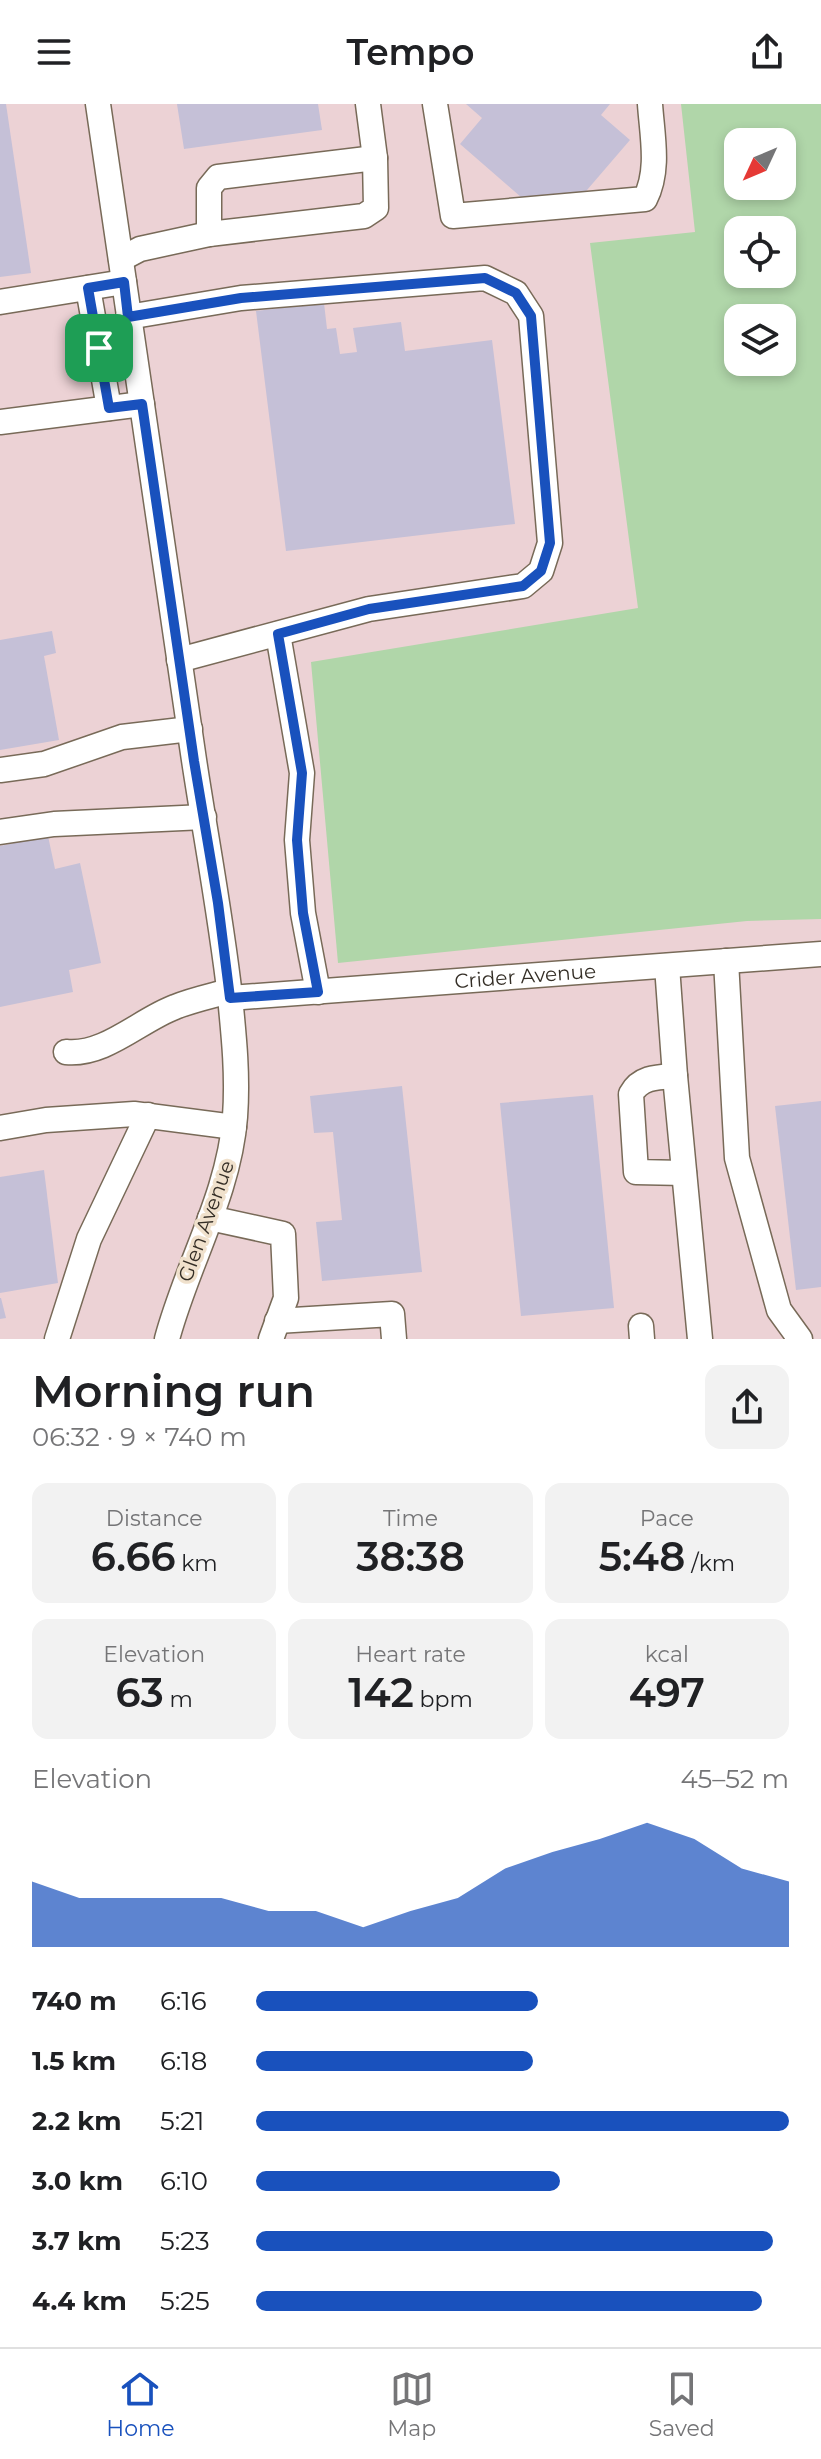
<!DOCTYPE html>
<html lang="en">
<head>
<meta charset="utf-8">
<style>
  :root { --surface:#fff; --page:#f2f2f2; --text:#202124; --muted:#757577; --line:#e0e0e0; --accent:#1951bd }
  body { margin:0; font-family:Montserrat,sans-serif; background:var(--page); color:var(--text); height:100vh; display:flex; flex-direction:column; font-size:30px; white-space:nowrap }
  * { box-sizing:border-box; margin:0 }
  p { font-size:26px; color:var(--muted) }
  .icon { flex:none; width:44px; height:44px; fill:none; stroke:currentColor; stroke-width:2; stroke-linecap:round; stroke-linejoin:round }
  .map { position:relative; height:1235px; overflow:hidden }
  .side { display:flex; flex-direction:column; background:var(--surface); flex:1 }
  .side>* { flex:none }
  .needle { width:52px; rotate:226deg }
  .fabs { position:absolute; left:724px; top:24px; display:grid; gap:16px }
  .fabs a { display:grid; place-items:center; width:72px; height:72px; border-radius:16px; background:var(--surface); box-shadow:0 4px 12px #0003; font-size:40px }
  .pin { position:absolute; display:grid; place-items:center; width:68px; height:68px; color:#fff; margin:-34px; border-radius:16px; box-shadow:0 4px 12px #0006 }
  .round { display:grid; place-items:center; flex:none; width:84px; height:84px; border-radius:16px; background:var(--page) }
  .headline { display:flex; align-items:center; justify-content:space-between; height:136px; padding:0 32px }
  h1 { font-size:44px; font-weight:600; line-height:60px }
  .metrics { display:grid; grid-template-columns:repeat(3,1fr); gap:12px; height:136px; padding:8px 32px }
  .metrics div { display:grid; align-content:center; border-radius:16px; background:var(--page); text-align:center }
  .metrics b { font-size:40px; font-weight:600 }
  .metrics small { font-size:22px; font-weight:400 }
  .metrics p { font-size:22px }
  .chart { height:224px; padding:16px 32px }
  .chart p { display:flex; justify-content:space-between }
  .chart svg { width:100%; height:144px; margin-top:8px; fill:var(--accent); opacity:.7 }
  ul { padding:0 32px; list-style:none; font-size:26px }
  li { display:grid; grid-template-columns:128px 96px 1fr; align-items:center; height:60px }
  li i { height:20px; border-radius:10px; background:var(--accent) }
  header { display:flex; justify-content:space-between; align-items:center; height:104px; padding:0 32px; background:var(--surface); font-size:36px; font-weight:600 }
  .tab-bar { display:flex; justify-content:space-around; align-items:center; height:112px; border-top:2px solid var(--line); background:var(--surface); font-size:22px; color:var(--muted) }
  .tab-bar a { display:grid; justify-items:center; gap:4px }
  .tab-bar .on { color:var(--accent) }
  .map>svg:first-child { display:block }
  .industrial { fill:#ecd2d5; fill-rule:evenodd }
  .green { fill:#b0d6a9; fill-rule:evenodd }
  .building { fill:#c5c0d7 }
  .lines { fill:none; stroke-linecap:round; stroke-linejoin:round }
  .minor-casing { stroke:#786a58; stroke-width:27 }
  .minor { stroke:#fff; stroke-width:24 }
  .route-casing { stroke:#fff; stroke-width:16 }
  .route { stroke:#1951bd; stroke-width:10 }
  .labels { text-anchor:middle; stroke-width:7; stroke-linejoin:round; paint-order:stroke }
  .street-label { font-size:20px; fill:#342e26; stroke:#f0e1cc }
</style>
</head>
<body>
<header><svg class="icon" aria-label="menu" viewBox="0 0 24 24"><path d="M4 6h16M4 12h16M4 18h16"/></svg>Tempo<svg class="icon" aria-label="share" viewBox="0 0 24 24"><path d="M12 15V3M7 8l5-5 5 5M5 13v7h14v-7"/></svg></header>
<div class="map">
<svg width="821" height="1235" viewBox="0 0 821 1235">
  <rect width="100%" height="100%" fill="#f0e1cc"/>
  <!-- industrial -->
  <path class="industrial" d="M0,0H821V1235H0ZM738,38H782V82H738ZM738,126H782V170H738ZM738,214H782V258H738Z"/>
  <!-- green -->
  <path class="green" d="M681,0H821V815L747,817L338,859L311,558L638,504L590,139L695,128ZM738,38H782V82H738ZM738,126H782V170H738ZM738,214H782V258H738Z"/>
  <!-- building -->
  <g class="building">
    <polygon points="0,0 6,0 31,169 0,173"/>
    <polygon points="177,0 318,0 322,26 184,45"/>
    <polygon points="466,0 610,0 601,11 630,36 581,93 529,100 460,40 482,14"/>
    <polygon points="324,199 327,225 336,224 340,250 357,248 353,224 401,218 405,247 492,236 515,420 286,447 256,207"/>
    <polygon points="52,527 56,549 44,552 59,636 0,646 0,536"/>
    <polygon points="48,732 55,765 80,759 101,859 69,866 73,888 0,903 0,742"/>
    <polygon points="402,982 422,1168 322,1177 316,1118 342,1116 333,1028 314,1029 310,992"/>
    <polygon points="593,991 614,1204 521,1212 500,999"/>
    <polygon points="821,997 821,1183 796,1186 775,1002"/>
    <polygon points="44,1066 58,1179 0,1189 0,1073"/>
    <polygon points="0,1194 1,1194 6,1214 0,1215"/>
  </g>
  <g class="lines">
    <defs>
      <g id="minor">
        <path d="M98,0C131,218 162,437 194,656C206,735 221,813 230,893C234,933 238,972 235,1013C229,1091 187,1160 167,1235"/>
        <path d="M435,0L453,112L645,95C660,66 652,31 650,0"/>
        <polyline points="209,130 209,84 218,73 375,54"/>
        <polyline points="121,155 140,145 209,130 364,112 376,104 375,54 368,0"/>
        <polyline points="88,184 109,304"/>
        <polyline points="0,198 124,178"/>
        <polyline points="128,213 241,194 485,174 516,189 531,212 550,439 541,467 523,482 369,505 179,556"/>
        <polyline points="0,318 142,300"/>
        <polyline points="278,530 302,669 297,736 303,809 318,888"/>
        <polyline points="0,666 44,660 122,633 190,625"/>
        <polyline points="0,728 54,720 204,713"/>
        <polyline points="726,857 737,1054 779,1206 800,1235"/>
        <polyline points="667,862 675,972 700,1235"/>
        <path id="s1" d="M230,894L821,850"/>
        <path d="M66,948C105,952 140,916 175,903C192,896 211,892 229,887"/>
        <path d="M675,972C657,973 640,973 631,990L636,1068L684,1069"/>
        <polyline points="0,1024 46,1016 134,1010 234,1023"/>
        <polyline points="210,1114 283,1130 286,1194 271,1235"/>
        <polyline points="277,1217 392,1210 394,1235"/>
        <polyline points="641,1222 642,1235"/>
        <polyline points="57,1235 89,1135 148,1011"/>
      </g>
    </defs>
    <!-- minor casing -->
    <use href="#minor" class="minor-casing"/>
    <!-- minor -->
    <use href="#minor" class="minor"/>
  </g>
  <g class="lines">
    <defs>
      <polygon id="route" points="485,174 516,189 531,212 550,439 541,467 523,482 369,505 278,530 302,669 297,736 303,809 318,888 230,894 218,799 194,657 142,300 109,304 88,184 124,178 128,213 241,194"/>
    </defs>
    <!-- route casing -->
    <use href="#route" class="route-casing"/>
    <!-- route -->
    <use href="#route" class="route"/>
  </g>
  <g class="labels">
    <!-- street labels -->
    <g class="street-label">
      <text dy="7" stroke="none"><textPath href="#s1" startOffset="296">Crider Avenue</textPath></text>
      <text transform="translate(206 1117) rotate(-70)" y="7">Glen Avenue</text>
    </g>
  </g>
</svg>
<div class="fabs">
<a><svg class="needle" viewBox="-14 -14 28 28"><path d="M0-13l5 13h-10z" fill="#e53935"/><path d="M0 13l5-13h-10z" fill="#757577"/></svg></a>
<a><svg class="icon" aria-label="locate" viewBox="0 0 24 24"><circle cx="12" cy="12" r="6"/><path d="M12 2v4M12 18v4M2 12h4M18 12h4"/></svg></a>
<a><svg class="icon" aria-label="layers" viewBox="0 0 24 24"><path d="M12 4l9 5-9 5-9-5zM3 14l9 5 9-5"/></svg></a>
</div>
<div class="pin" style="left:99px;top:244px;background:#1e9e55"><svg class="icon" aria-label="arrive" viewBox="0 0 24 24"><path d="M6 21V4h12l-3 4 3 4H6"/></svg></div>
</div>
<section class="side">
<div class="headline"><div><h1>Morning run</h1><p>06:32 · 9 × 740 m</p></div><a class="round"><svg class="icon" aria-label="share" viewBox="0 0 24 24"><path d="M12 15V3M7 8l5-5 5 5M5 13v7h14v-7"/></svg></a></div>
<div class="metrics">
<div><p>Distance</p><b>6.66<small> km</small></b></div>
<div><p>Time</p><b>38:38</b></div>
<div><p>Pace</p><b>5:48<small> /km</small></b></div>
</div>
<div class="metrics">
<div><p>Elevation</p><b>63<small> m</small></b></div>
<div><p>Heart rate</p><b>142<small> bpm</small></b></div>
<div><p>kcal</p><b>497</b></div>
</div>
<div class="chart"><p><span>Elevation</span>45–52 m</p>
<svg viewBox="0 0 160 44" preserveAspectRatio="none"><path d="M0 44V24L10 29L20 29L30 29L40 29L50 33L60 33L70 38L80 33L90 29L100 20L110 15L120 11L130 6L140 11L150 20L160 24V44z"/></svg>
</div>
<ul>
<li><b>740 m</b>6:16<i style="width:53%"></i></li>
<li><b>1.5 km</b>6:18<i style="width:52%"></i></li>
<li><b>2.2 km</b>5:21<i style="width:100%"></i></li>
<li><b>3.0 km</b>6:10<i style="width:57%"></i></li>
<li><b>3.7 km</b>5:23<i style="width:97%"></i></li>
<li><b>4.4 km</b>5:25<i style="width:95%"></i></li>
</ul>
</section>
<nav class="tab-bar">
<a class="on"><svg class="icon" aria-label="home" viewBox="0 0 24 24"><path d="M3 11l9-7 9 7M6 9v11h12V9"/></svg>Home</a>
<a><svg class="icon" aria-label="map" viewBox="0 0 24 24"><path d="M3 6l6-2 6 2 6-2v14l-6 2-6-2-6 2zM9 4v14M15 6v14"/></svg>Map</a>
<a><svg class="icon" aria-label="saved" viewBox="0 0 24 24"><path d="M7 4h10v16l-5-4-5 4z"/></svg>Saved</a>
</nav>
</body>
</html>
